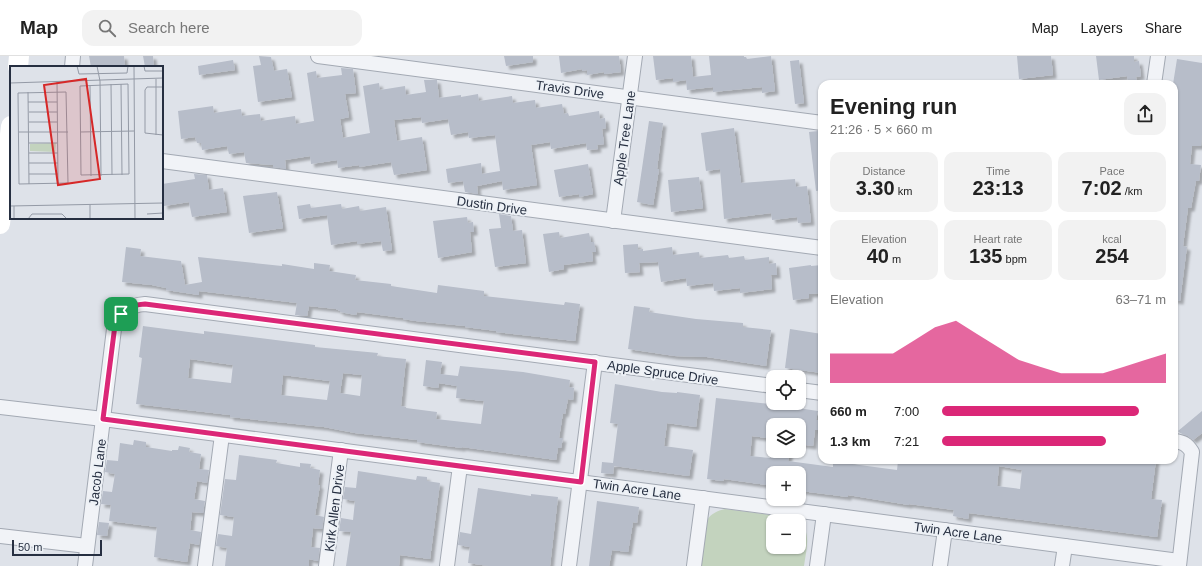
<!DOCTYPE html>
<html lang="en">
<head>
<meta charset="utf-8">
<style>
  :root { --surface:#fff; --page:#f2f2f2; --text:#222; --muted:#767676; --line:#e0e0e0; --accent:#db2777 }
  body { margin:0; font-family:Helvetica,sans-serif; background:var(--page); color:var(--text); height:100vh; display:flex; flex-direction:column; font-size:15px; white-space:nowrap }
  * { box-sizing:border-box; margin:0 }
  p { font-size:13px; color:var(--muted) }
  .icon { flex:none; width:22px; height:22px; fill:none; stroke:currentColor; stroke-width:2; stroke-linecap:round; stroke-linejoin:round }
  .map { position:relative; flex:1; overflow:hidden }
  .details { position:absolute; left:818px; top:24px; width:360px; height:384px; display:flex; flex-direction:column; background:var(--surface); border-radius:12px; box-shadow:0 1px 3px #0004 }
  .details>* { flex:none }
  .buttons { position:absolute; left:766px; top:314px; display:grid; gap:8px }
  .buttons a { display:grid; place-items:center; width:40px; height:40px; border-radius:8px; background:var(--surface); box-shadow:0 1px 3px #0004; font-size:20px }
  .scale { position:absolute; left:12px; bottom:10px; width:90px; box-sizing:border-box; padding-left:4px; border:2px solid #262f41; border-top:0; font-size:11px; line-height:14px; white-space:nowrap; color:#262f41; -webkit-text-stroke:3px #edf1f6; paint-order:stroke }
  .pin { position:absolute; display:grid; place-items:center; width:34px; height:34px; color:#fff; margin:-17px; border-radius:8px; box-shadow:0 2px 6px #0006 }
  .round { display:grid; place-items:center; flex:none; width:42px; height:42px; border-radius:12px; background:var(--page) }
  .overview { display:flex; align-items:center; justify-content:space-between; height:68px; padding:0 12px }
  h1 { font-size:22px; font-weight:700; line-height:30px }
  .metrics { display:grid; grid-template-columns:repeat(3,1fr); gap:6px; height:68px; padding:4px 12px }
  .metrics div { display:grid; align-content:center; border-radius:10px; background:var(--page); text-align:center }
  .metrics b { font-size:20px; font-weight:700 }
  .metrics small { font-size:11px; font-weight:400 }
  .metrics p { font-size:11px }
  .chart { height:112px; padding:8px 12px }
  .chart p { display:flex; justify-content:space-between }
  .chart svg { width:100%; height:72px; margin-top:4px; fill:var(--accent); opacity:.7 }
  ul { padding:0 12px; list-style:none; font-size:13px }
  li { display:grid; grid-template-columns:64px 48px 1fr; align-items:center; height:30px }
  li i { height:10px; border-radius:5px; background:var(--accent) }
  header { display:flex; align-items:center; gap:24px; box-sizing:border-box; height:56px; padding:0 20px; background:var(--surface); border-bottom:1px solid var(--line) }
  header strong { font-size:19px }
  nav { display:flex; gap:22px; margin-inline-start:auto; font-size:14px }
  .search { width:280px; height:36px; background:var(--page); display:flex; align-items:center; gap:10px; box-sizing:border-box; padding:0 14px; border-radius:12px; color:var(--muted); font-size:15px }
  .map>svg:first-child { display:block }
  .green { fill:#c3d3be }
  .building { fill:#b7bdc9; fill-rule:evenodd; filter:url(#shadow) }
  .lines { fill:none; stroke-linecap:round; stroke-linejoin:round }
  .street-casing { stroke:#a3a9b3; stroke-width:16 }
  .street { stroke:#f1f3f7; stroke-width:14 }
  .secondary { stroke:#fff; stroke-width:20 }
  .route-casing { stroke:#fff; stroke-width:8 }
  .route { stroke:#db2777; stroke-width:5 }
  .labels { text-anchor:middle; stroke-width:4; stroke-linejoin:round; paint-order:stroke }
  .street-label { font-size:13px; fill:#262f41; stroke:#edf1f6 }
  .inset-road { fill:none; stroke:#949aa6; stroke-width:1 }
  .view { fill:#d62828; fill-opacity:0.15; stroke:#d62828; stroke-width:2 }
  .inset-edge { fill:none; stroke:#262f41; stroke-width:2 }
</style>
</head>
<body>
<header>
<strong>Map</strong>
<div class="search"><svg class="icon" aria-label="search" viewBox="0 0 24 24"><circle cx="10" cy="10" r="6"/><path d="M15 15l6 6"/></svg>Search here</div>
<nav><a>Map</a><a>Layers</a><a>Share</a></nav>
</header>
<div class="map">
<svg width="1202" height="510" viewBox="0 0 1202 510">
  <defs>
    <filter id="shadow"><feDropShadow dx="3.5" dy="3.5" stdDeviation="1" flood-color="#0004"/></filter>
  </defs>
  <rect width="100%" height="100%" fill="#dee2e9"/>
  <!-- green -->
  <path class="green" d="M725,453L788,461L798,465H773V491H799V465C812,476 806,495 804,510H699L707,464C712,457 717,455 725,453Z"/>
  <!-- building -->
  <g class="building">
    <polygon points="89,0 124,0 125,11 91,11"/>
    <polygon points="143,0 153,0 154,11 145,11"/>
    <polygon points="259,0 271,1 274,15 287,13 292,41 258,46 253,10 261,9"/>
    <polygon points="504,0 533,0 533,6 506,10"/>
    <polygon points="559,0 619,0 621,16 604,18 604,16 587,19 587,14 582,15 582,13 561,17"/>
    <polygon points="653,0 691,0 693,21 711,19 709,0 744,0 744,1 746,1 747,3 771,0 775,35 762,37 762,31 713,36 713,31 687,34 686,24 673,26 673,22 656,24"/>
    <polygon points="1017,0 1051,0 1053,19 1019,23"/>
    <polygon points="1096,0 1134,0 1134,6 1139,5 1141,20 1136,21 1137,28 1128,28 1127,20 1099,24"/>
    <polygon points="1177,3 1202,7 1202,78 1201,90 1192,90 1190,108 1201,109 1199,125 1196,125 1191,152 1188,152 1183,190 1187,191 1186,198 1180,245 1174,244 1174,28 1173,28"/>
    <polygon points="233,4 235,14 199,19 198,10"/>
    <polygon points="799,4 804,47 795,48 790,5"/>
    <polygon points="341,12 353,13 356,37 345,38 349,61 340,63 343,82 370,77 363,30 379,27 380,34 405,30 406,39 426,36 424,24 437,24 439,42 461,39 461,41 478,38 479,45 512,40 513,47 535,44 536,52 562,48 564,58 568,57 569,60 599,55 600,63 605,62 606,72 602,73 604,88 597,89 598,93 587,94 586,87 551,93 550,86 531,89 537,129 503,134 502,125 477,130 478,138 465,136 463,125 448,127 446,113 481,107 482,118 500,115 495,79 469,82 468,76 451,79 448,63 422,67 421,61 394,64 397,85 422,81 427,114 394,119 391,106 359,111 359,109 338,112 337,104 311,108 310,100 285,104 286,113 273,111 273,109 246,107 244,96 229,98 227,90 202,94 201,87 197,87 195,81 181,83 178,55 213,50 214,57 241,53 242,60 260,58 261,65 295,60 296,68 314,65 307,17 316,15 317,22 342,19"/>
    <polygon points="649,65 663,67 657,113 659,113 653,149 637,146"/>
    <polygon points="734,72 741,127 795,123 796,131 807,130 811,166 798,167 797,161 772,164 771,157 724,163 720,113 706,115 701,77"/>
    <polygon points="818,75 822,111 822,134 816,135 809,76"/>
    <polygon points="588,108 593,138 579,141 579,138 559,141 554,114"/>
    <polygon points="194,118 207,119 209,134 223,132 227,156 192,161 189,146 164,150 162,128 195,123"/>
    <polygon points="699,121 703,152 671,156 668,124"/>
    <polygon points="277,136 283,172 249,177 243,140"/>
    <polygon points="310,148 311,152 341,148 342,153 359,150 360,155 386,151 392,194 383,195 381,185 357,188 357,185 331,189 327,159 299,163 297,150"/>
    <polygon points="499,158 511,160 513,175 522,174 526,207 495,211 489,173 501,172"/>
    <polygon points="467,161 468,167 473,166 474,176 470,176 472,196 438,202 433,165"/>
    <polygon points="559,176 560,182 589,177 591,186 594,186 596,196 592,196 593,205 564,209 564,213 549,216 543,178"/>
    <polygon points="638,188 638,194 643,193 643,195 672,191 673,199 699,196 700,202 728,199 729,202 744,200 745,204 769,201 769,208 776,207 777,219 771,219 772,233 740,237 740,232 714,235 713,227 687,230 686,222 661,226 658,206 639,207 640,216 625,217 623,189"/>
    <polygon points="126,191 141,193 140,200 181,205 185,229 202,226 198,201 282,210 282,208 314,213 314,207 330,209 329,215 356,219 355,224 391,228 391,230 437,237 438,229 484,235 484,240 564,249 565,246 580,248 575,285 496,276 497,275 465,271 465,270 416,265 403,263 403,262 357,256 356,259 340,256 340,255 336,253 309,250 307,260 295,259 297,247 199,235 199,239 166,234 166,232 152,229 122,226"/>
    <polygon points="811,209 811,210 822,209 822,237 809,238 809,242 793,244 789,212"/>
    <polygon points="634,250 650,252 649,256 696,263 743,267 743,271 771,274 766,310 707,301 675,300 628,293"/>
    <path d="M143,270L204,278V275L252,281L315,289V291L378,297L377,300L406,303L401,350L406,351V352L437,356L436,363L481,368L484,345L456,342L457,330L439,327L438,332L423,330L426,304L442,306L440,318L458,320L460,310L523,316L570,324L569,331L574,332L573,344L568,343L565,358L563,357L559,382H563L561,392H558L556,404L462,391V392L417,386V384L355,377L324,371L230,361V359L136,348L142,302L139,301ZM190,303L233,309L231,327L188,322ZM343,317L362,319L360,340L340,337ZM283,319L330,325L327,344L281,339Z"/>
    <polygon points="790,273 822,278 822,317 785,312"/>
    <polygon points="615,328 662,336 677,337 677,336 700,339 696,371 667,367 664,390 693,394 689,420 614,410 613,418 601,417 602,406 613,407 618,368 610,367"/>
    <path d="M716,342L779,349V347H792L791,351L818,355L816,364H820L819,374H815L813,390L799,388L800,369H773V383L752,380L750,400L770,402L771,395H790L788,405L833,411V404H852V408L897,414L898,405L920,408L921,404H1156L1151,443L1162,444L1157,481L969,457L968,463L953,460L954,454L909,448V449L848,439V441L801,435L803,417H773V430L724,423L723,425L707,423ZM999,410L1022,414L1020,433L997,430Z"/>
    <polygon points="1202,355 1202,377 1193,384 1188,380 1180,377 1178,375"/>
    <polygon points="134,384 146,386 146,391 172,395 172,394 178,394 179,390 190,392 189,396 201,398 199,413 209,414 207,427 197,425 194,443 205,445 203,457 192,456 190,474 201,476 199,489 190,487 187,506 154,501 157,471 109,465 111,449 101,448 103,435 112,436 115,418 105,416 107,404 118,405 120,387 133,389"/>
    <polygon points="239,399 277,404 276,407 300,411 300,407 311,408 310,412 320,414 318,429 320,429 315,459 324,461 322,473 313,472 311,491 320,492 318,505 309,503 309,510 225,510 227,492 216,490 218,478 232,480 234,461 220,459 225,423 236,424"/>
    <polygon points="358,415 416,424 417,420 427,421 427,425 440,427 430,503 400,499 399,510 346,510 351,476 339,475 341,462 353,464 355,445 343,443 345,431 356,432"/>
    <polygon points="478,432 531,440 531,438 558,441 550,510 489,510 468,507 470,491 458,489 460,476 471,478"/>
    <polygon points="597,445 639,451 637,467 633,466 628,496 612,494 609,510 589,510"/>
    <polygon points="99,466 109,467 107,480 97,479"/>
  </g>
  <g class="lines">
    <defs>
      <g id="street">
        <polyline points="318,0 822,67"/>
        <polyline points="72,11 73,0"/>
        <polyline points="1154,28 1158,0"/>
        <polyline points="162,105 822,192"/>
        <polyline points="613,165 635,0"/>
        <polyline points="799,334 822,337"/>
        <polyline points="0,351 103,363 1179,505"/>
        <path d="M1174,385C1183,386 1187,388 1192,396L1179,510"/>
        <polyline points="0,480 87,490"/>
        <path d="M85,510L114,273C117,257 130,249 145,248L773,330"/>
        <polyline points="205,510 222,379"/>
        <polyline points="326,510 341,394"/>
        <polyline points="447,510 460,410"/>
        <polyline points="569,510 595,306"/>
        <polyline points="694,510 703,442"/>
        <polyline points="817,510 824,458"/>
        <polyline points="940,510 945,474"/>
        <polyline points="1062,510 1065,490"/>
      </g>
    </defs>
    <!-- street casing -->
    <use href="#street" class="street-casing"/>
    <!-- street -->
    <use href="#street" class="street"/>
    <!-- secondary -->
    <g class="secondary">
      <polyline points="18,11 19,0"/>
      <polyline points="0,168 11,70"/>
    </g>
  </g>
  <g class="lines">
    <defs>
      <path id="route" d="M145,248L595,306L581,426L103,363L115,269C123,255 127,249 145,248Z"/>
    </defs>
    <!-- route casing -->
    <use href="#route" class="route-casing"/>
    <!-- route -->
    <use href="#route" class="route"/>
  </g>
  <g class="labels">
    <!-- street labels -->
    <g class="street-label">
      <text transform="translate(570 33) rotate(8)" y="5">Travis Drive</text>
      <text transform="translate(624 82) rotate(-82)" y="5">Apple Tree Lane</text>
      <text transform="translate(492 149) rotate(8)" y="5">Dustin Drive</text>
      <text transform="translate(663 316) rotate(8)" y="5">Apple Spruce Drive</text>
      <text transform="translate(97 416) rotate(-83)" y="5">Jacob Lane</text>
      <text transform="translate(637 433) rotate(8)" y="5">Twin Acre Lane</text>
      <text transform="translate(334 452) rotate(-83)" y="5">Kirk Allen Drive</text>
      <text transform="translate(958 476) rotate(8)" y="5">Twin Acre Lane</text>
    </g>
  </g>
  <!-- overview -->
  <g transform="translate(10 10)">
    <rect width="153" height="153" fill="#dee2e9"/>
    <path d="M46,77L45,86L20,85V78Z" fill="#c3d3be"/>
    <path class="inset-road" d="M67,0L69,8L117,7L118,0M87,0L90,15L91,110M124,0L125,153M134,0L135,5H153M146,13V69M47,15L48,117M0,17L153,12M101,18L102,109M111,18L112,109M118,18L119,108L71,109L70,20ZM80,19L81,110M153,21H137L135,24V67L153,69M18,26L19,118M56,26L58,117L9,118L8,27ZM18,36H47M19,46H47M19,56H47M9,66H58M70,66L124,65M19,77H47M19,87H48M19,97H48M19,108H48M80,139V153M0,140L153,137M4,140V153M137,148L153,147M18,153L22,148H52L57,153"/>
    <path class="view" d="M76,13L90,113L48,119L34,19Z"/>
    <rect width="153" height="153" class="inset-edge"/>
  </g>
</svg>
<div class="buttons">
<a><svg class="icon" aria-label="locate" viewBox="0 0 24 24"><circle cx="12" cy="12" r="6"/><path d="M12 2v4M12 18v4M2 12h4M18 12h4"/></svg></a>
<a><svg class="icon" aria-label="layers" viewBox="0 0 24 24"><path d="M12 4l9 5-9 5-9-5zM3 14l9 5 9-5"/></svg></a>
<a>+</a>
<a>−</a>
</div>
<div class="scale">50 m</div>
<div class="pin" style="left:121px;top:258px;background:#1e9e55"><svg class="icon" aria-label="arrive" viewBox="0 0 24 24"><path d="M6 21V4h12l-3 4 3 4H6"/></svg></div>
<section class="details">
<div class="overview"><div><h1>Evening run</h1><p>21:26 · 5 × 660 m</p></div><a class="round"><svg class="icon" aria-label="share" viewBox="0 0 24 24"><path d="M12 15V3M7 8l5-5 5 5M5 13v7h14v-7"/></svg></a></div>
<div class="metrics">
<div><p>Distance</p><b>3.30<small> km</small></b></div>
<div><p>Time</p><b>23:13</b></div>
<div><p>Pace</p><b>7:02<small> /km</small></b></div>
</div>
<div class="metrics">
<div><p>Elevation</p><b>40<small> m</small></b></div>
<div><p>Heart rate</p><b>135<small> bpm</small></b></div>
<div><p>kcal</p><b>254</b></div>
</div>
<div class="chart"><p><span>Elevation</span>63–71 m</p>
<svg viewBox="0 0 160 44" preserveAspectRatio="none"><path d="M0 44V26L10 26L20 26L30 26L40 18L50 10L60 6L70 14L80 22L90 30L100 34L110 38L120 38L130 38L140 34L150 30L160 26V44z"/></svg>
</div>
<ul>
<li><b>660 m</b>7:00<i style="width:88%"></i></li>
<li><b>1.3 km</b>7:21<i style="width:73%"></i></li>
</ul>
</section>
</div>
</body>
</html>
